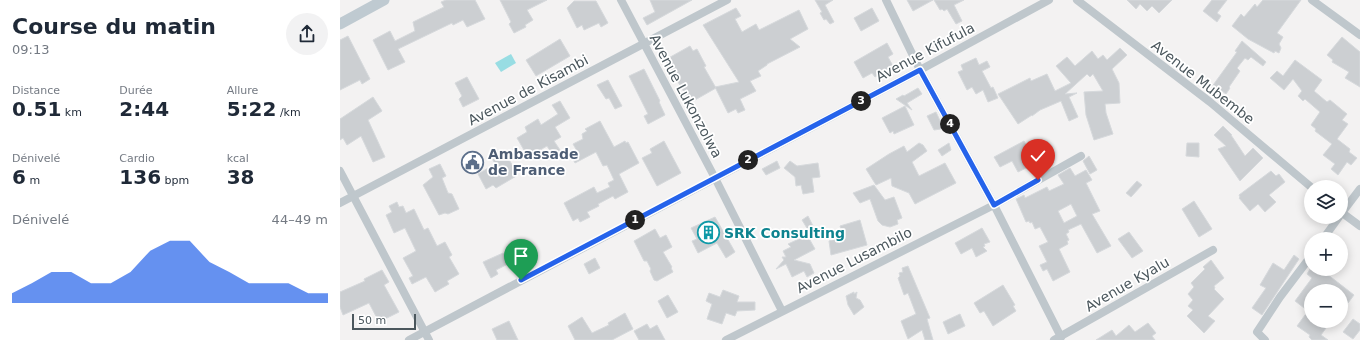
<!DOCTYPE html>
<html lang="fr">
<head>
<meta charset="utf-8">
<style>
  :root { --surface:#fff; --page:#f2f2f3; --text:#1f2937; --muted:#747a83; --accent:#2563eb }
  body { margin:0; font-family:"DejaVu Sans",sans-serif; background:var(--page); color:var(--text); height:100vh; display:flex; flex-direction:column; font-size:15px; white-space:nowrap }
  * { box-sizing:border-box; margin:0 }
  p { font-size:13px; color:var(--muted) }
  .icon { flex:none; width:22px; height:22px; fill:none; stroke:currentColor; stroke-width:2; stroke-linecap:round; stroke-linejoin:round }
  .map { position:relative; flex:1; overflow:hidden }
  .sheet { display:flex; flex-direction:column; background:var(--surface); width:340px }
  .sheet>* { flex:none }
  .buttons { position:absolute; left:964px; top:180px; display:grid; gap:8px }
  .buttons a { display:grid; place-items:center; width:44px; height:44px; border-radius:50%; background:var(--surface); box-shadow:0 2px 10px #0003; font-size:20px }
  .scale { position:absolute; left:12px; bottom:10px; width:64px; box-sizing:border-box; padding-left:4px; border:2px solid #4b575d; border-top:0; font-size:11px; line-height:14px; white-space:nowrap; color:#4b575d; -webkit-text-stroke:3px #fff; paint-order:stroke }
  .pin { position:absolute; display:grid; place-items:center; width:34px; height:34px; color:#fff; margin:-41px -17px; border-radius:50% 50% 50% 0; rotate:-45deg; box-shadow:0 0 4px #0007 }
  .pin .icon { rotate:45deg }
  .km { position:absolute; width:20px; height:20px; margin:-10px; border-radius:50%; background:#222; color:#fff; font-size:11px; line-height:20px; text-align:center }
  .round { display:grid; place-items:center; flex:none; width:42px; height:42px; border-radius:21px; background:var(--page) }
  .head { display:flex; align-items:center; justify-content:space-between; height:68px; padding:0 12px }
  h1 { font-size:22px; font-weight:800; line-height:30px }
  .figures { display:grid; grid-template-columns:repeat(3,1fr); gap:6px; height:68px; padding:4px 12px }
  .figures div { display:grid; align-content:center }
  .figures b { font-size:20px; font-weight:800 }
  .figures small { font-size:11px; font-weight:400 }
  .figures p { font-size:11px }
  .chart { height:112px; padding:8px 12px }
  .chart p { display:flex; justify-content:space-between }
  .chart svg { width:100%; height:72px; margin-top:4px; fill:var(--accent); opacity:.7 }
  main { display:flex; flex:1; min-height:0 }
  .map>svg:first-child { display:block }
  .water { fill:#98dde3 }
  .building { fill:#cccfd2; stroke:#d6d9dc; fill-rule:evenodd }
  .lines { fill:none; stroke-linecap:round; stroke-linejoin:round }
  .street { stroke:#bfc7cc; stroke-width:8 }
  .secondary { stroke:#bfcad1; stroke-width:11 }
  .route-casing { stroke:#fff; stroke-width:8 }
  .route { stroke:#2563eb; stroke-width:5 }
  .labels { text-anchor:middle; stroke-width:3.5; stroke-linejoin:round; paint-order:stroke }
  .street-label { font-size:14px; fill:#4b575d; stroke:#fff }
  .service-label { font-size:14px; font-weight:bold; fill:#4e5e75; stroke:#fff; text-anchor:start }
  .culture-label { font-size:14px; font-weight:bold; fill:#0d838f; stroke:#fff; text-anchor:start }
</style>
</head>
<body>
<main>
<section class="sheet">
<div class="head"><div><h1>Course du matin</h1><p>09:13</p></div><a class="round"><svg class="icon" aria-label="share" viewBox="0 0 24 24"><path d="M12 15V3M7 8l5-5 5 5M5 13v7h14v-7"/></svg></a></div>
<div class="figures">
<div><p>Distance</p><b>0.51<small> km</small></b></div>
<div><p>Durée</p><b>2:44</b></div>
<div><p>Allure</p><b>5:22<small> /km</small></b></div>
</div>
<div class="figures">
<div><p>Dénivelé</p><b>6<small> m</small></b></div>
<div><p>Cardio</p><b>136<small> bpm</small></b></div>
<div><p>kcal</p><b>38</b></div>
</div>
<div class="chart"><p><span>Dénivelé</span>44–49 m</p>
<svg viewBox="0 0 160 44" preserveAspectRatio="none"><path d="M0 44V38L10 32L20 25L30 25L40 32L50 32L60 25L70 12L80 6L90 6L100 19L110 25L120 32L130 32L140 32L150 38L160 38V44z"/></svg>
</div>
</section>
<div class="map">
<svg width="1020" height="340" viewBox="0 0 1020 340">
  <rect width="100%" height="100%" fill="#f3f2f2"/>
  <!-- water -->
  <polygon class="water" points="171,54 176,63 161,72 155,63"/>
  <!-- building -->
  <g class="building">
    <polygon points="106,0 135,0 145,19 127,27 123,20 113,25 112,23 58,49 65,62 48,70 33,40 50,31 55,41 75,31 73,22 104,7 101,2"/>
    <polygon points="160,0 207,0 187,10 193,20 185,25 186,27 174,33 169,24 171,22"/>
    <polygon points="310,0 352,0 307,25 303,18 315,12"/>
    <polygon points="475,0 493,0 485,5 494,22 490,24 486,19 484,20 480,13 482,12"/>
    <polygon points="567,0 593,0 573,11"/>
    <polygon points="594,0 624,0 614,5 622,21 616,24 607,9 604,11 602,9 600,10"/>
    <polygon points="787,0 832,0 819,13 812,6 807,11 800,4 796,9"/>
    <polygon points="872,0 887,0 877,13 881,16 877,22 863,11"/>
    <polygon points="923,0 961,0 937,33 943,37 939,44 941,48 939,53 935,51 934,53 908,39 892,26 901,14 904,17 915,4 917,7"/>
    <polygon points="234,1 256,1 268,23 261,27 259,23 244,30 242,25 237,28 227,8"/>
    <polygon points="396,8 401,16 395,19 402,32 416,24 419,30 459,10 468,29 450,39 460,47 427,64 427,65 418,71 421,76 410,81 416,91 400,99 405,110 398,113 396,109 388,113 375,87 399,82 363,25"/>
    <polygon points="532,8 539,21 521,31 514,18"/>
    <polygon points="8,36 30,79 22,84 20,80 0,90 0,40"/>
    <polygon points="1002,37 1020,52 1020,87 1005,78 1009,72 992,62 993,60 987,55"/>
    <polygon points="220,39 230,56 196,76 186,60"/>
    <polygon points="902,41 926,62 923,66 911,57 908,60 905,58 897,68 900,71 889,87 890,88 886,94 882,91 880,94 871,88 897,52 895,51"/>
    <polygon points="547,43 553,54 548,57 553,66 535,77 532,73 523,78 514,62"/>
    <polygon points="350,46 353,51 357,49 366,66 364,67 376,88 348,104 342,94 344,92 325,60"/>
    <polygon points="780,48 787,55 772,69 779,83 780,103 765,104 766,113 773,134 754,140 746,115 744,92 763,91 753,74 750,77 747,74 725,94 737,93 729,97 738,117 729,121 721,101 700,110 692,116 692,115 678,124 658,94 690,78 691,81 707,74 715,91 731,83 716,66 727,57 735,66 752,51 758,59 763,55 767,60"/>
    <polygon points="636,58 639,65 647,61 650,67 642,71 651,88 653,87 658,98 648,102 643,90 636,94 632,87 627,90 618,72 623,70 621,65"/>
    <polygon points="955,60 982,80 974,91 987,102 990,100 1007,114 1002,120 1008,124 997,139 1010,149 1009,152 1017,158 1011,165 1007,162 998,175 991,169 995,164 983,155 992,144 975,131 976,129 971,125 980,112 965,99 963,101 958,96 962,91 953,79 944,90 930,78 937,71 943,76"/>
    <polygon points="304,69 320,101 319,102 325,115 308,124 304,116 308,114 289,76"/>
    <polygon points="127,77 139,99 123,107 119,99 122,96 115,83"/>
    <polygon points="268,80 282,106 275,109 269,98 266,99 257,85"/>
    <polygon points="578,88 582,94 567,103 572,110 556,99 563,95 564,96"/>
    <polygon points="33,97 42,111 28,120 45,157 33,162 21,136 7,145 3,138 0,140 0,119"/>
    <polygon points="220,101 230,118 215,127 221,137 214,141 224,156 216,160 207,146 188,157 177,138 187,132 185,127 198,119 201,125 218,114 212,105"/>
    <polygon points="565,106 574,125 554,134 553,131 550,133 542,118"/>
    <polygon points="596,112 602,125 601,129 594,130 587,116"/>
    <polygon points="260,121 274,147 285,141 286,143 288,142 299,163 279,174 288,192 275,199 273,196 258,204 259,206 247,212 250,217 240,222 238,218 233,221 224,203 254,187 257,193 270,187 268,183 274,180 267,165 263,166 256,152 235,163 231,155 237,151 233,144 243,139 242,134 247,131 245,129"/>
    <polygon points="883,126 892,135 891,135 905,156 913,148 923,158 900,181 878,149 886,146 874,135"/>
    <polygon points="324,141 341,173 317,186 302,158 312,153 310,149"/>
    <polygon points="684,141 690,152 684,155 690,166 678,172 672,161 660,167 654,157"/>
    <polygon points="579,143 583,145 587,151 572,162 579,176 605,163 616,183 575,204 569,193 552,186 551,178 536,185 526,169 549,154 564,146 567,152"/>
    <polygon points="609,143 611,150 602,156 598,150"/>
    <polygon points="847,143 859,143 859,157 846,156"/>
    <polygon points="164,151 178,175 156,188 153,185 146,189 138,174 155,164 152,158"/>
    <polygon points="749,156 757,170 750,174 743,161"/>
    <polygon points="437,161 440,168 426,175 422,169"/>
    <polygon points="450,161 457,166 478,163 480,177 472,178 474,192 463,194 461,185 456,186 455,177 444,168"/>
    <polygon points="100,164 106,176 102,178 108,193 112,194 119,209 108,214 105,213 99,215 83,185 93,177 89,169"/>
    <path d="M730,168L735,176L746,170L752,180L746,183L760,211L752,214L771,246L757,253L741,224L728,230L729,232L726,234L729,240L727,241L728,244L719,249L730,272L713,281L707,269L703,271L700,265L707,262L699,246L708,242L700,227L695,229L692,222L690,223L689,221L686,222L676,199L684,195L685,198L707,187L709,191L724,184L718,175ZM731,204L737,216L724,223L718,211Z"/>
    <polygon points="931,171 936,176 939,174 945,182 929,195 936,202 925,212 918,204 910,211 899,198 900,197 899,195"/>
    <polygon points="797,181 802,185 791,197 786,193"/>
    <polygon points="534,185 545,200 554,197 562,218 557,220 558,224 550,227 542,225 538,221 530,199 520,203 513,193"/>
    <polygon points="854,201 872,229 859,237 842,209"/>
    <polygon points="57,202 59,207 63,206 66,213 74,209 84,230 88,228 97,246 105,242 112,255 109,257 119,274 107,281 109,284 95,292 86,277 72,284 69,278 73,276 63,258 76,251 65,228 54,233 46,215 52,212 49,206"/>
    <polygon points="468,216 475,230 470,233 462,220"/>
    <polygon points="375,217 395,252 386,258 377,243 358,253 352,241 357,239 351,228"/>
    <polygon points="520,220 527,245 491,255 489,241 504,237 500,226"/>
    <polygon points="642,228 650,242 644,244 645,246 643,247 647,251 636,257 632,248 621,254 615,243"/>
    <polygon points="315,229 320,238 326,235 332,247 323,252 332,267 331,268 333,272 317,281 314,280 310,271 311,269 307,261 304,261 294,241"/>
    <polygon points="789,232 803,251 792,258 778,239"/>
    <polygon points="466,233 475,249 454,260 470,264 474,273 467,277 464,271 452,277 446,264 436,269 444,260 442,257 446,257 443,251 451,247 448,244 461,238 460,235"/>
    <polygon points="163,253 172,262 156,270 158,274 151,278 143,262"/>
    <polygon points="954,255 959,259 922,315 912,308 926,288 920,285 933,263 944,270"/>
    <polygon points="255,258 260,268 249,274 244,264"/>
    <polygon points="871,260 884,278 874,286 875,288 874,289 884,299 868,316 875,321 864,333 847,316 853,310 848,306 853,300 848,294 854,287 851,283 865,269 863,267"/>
    <polygon points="568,266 590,318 587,319 593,340 585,340 582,330 568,339 561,321 576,314 568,293 564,295 558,278 560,276 559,273 563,272 562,268"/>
    <polygon points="970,269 991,269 987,274 1014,295 1008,303 1005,301 1001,306 1001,291 971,291 971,321 991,321 981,335 988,340 972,340 969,337 970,335 957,326 968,311 955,301 972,278 967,274"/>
    <polygon points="42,270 49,282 44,285 59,312 39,322 29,303 3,315 0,307 0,292 25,281 24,279"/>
    <polygon points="663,285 675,305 673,306 676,311 653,326 644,311 640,313 634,303"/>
    <polygon points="383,290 399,296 397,302 415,302 415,310 397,311 395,316 386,313 382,324 367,319 372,304 366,301 369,293 380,297"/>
    <polygon points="514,292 514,294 517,292 516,298 520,300 524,307 514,315 508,305 506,296"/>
    <polygon points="328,295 338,312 327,318 318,301"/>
    <polygon points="285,313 293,329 272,340 235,340 228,326 242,317 252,333 269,325 268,323"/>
    <polygon points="620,314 625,326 608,334 603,322"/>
    <polygon points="1013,319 1020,324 1020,330 1013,339 1003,332"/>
    <polygon points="169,321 178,340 157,340 152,329"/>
    <polygon points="808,323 816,333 812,336 815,340 756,340 772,330 776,336 789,325 795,332"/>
    <polygon points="307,324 310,329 317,325 325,340 299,340 294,331"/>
  </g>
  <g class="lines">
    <!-- street -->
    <g class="street">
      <polyline points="281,0 375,178 442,311"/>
      <polyline points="546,0 580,70 654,205 721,337"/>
      <polyline points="737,0 870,102 971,187"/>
      <polyline points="972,0 1020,35"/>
      <polyline points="0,171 89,340"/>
      <polyline points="0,203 387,0"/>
      <polyline points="1001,212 1020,226"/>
      <polyline points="1001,214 1020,189"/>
      <polyline points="983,239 999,217"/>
      <polyline points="69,340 580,70 709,0"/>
      <polyline points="386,340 654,205 741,156"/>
      <polyline points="714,340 873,250"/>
      <polyline points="925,340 917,332 940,297 971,256"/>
    </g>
    <!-- secondary -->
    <polyline class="secondary" points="0,24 44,0"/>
  </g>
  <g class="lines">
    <defs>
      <polyline id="route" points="181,280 580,70 654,205 698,180"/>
    </defs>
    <!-- route casing -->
    <use href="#route" class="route-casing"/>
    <!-- route -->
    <use href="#route" class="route"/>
  </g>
  <!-- icons -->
  <defs>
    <symbol id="civic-ring" viewBox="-11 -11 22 22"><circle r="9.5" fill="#fff" stroke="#5c6f8a" stroke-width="1.5"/><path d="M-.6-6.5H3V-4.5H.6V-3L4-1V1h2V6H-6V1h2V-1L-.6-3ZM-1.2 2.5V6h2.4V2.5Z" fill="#5c6f8a"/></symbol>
    <symbol id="building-ring" viewBox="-11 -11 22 22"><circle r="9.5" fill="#fff" stroke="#0f9aa8" stroke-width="1.5"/><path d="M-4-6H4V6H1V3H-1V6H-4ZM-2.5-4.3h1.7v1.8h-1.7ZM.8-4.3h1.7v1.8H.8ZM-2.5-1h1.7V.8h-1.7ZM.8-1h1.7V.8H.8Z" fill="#0f9aa8"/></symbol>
  </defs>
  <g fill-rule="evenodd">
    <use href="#civic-ring" x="120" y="150" width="25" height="25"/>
    <use href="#building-ring" x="356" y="220" width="25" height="25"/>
  </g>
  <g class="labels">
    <!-- street labels -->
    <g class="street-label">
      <text transform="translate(585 52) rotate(-28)" y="5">Avenue Kifufula</text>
      <text transform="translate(863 82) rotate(38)" y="5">Avenue Mubembe</text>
      <text transform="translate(188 90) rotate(-28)" y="5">Avenue de Kisambi</text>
      <text transform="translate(346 96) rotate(62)" y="5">Avenue Lukonzolwa</text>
      <text transform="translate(514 260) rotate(-27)" y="5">Avenue Lusambilo</text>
      <text transform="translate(787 284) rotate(-30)" y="5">Avenue Kyalu</text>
    </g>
    <!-- service labels -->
    <g class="service-label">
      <text x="148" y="159">Ambassade<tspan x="148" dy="16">de France</tspan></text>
    </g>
    <!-- culture labels -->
    <g class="culture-label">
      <text x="384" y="238">SRK Consulting</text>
    </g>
  </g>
</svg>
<div class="buttons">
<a><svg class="icon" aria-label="layers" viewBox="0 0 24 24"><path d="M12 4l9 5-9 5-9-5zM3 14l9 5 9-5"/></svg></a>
<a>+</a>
<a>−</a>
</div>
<div class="scale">50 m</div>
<div class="pin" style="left:181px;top:280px;background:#1e9e55"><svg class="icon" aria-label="arrive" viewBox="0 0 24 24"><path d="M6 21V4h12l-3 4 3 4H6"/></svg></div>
<div class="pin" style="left:698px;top:180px;background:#d93025"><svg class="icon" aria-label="check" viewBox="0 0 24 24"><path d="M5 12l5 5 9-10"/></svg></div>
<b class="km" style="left:295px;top:220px">1</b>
<b class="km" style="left:408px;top:160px">2</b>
<b class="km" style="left:521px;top:101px">3</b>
<b class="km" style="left:610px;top:124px">4</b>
</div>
</main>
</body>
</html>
